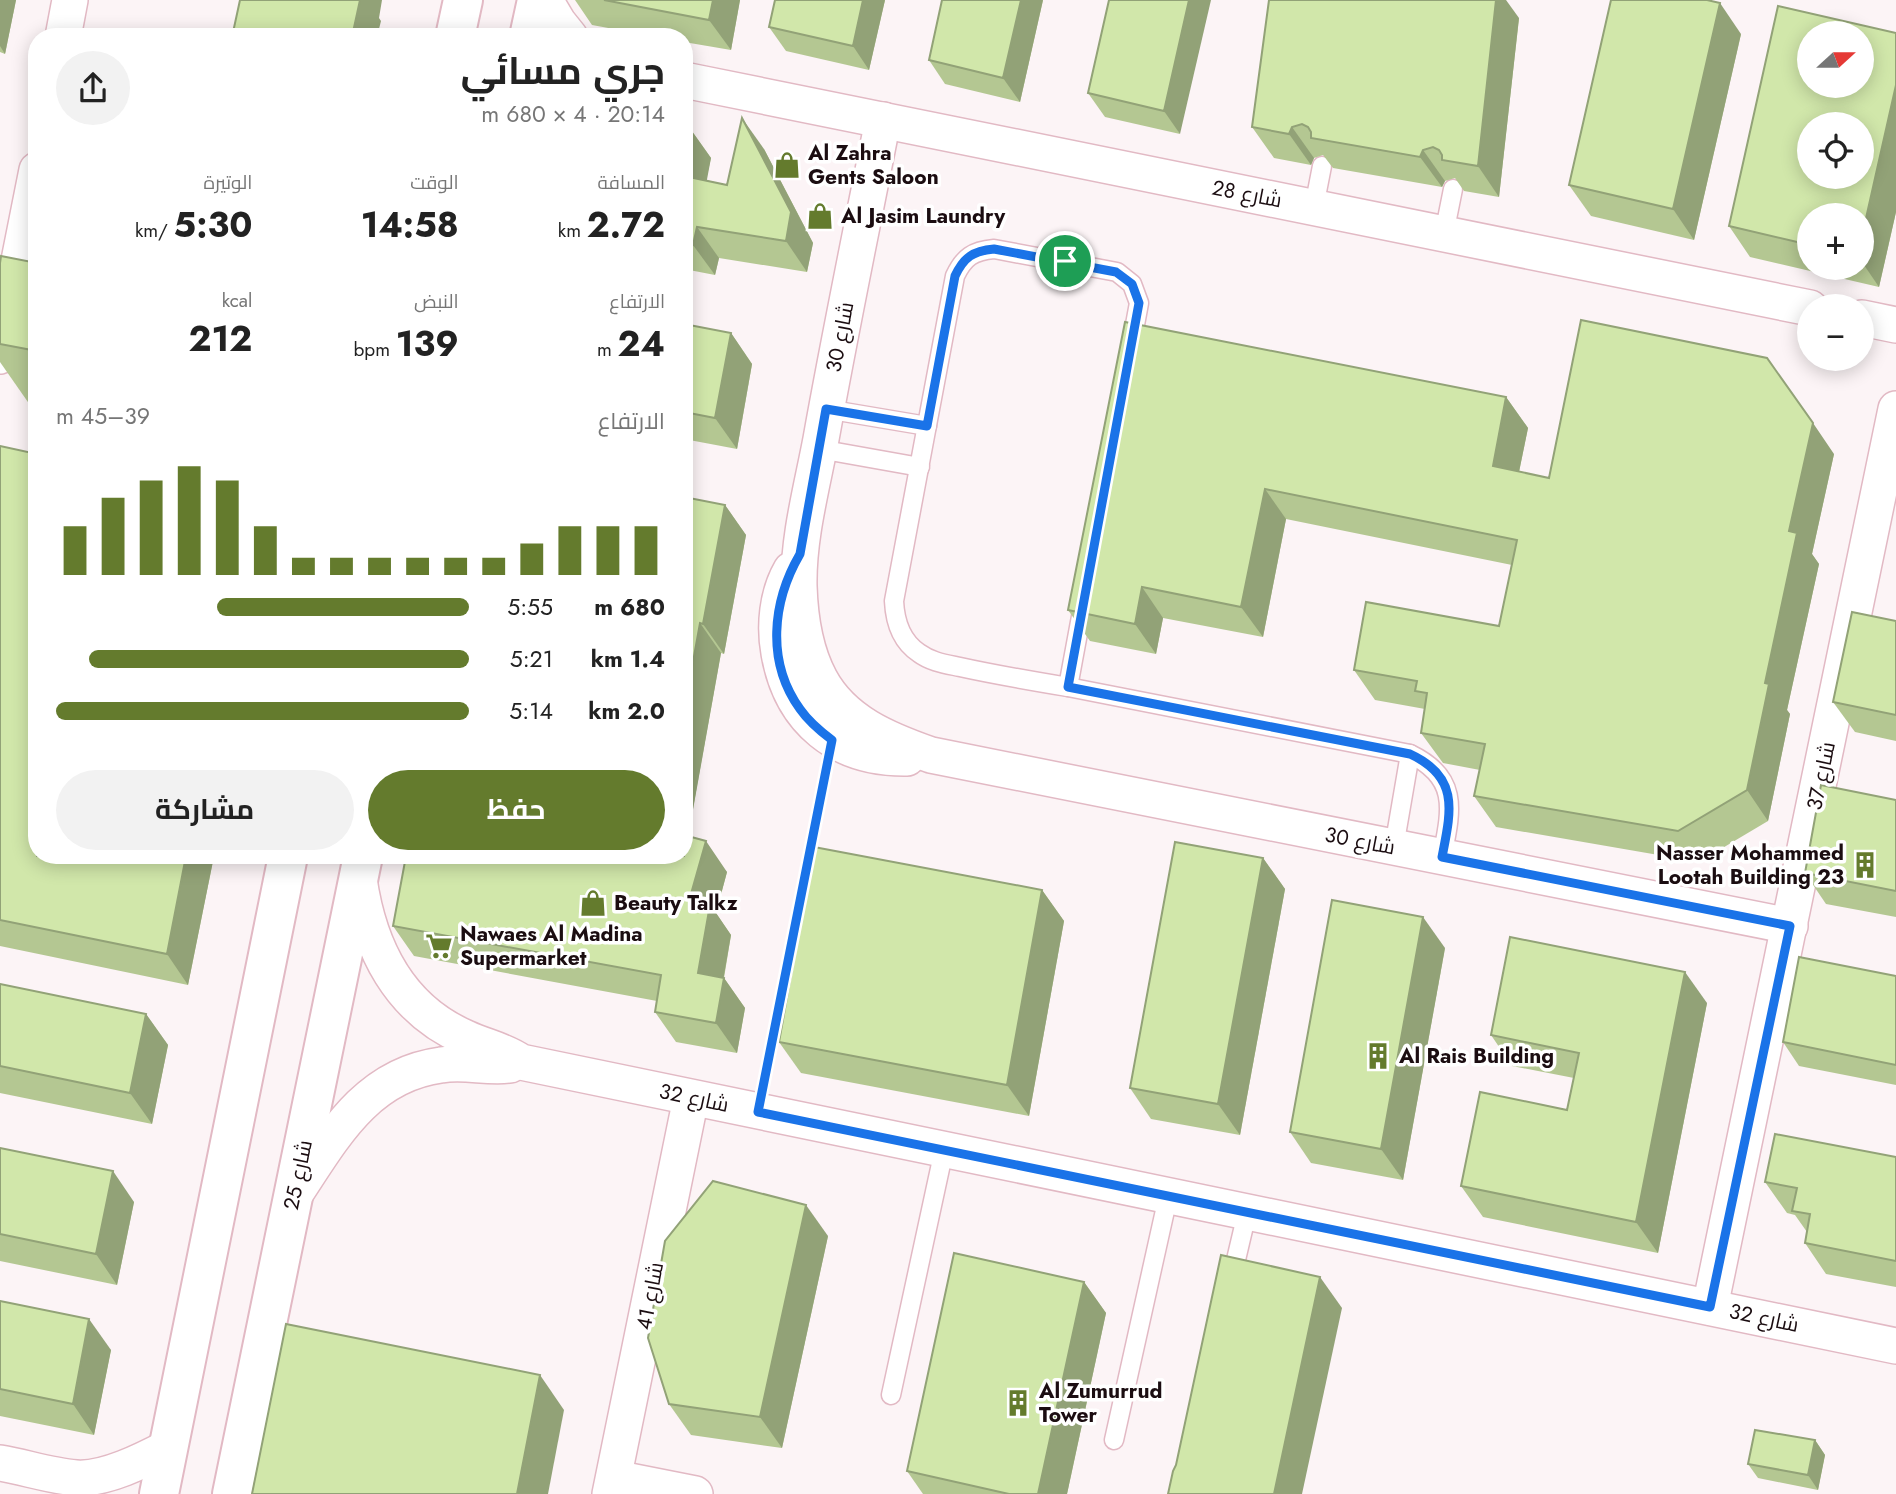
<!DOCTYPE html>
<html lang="ar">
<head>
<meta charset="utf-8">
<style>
  :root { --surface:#fff; --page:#f2f2f2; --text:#222; --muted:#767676; --accent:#647b2d }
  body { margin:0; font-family:Jost,Cairo,sans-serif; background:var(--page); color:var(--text); direction:rtl; height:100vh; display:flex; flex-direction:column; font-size:26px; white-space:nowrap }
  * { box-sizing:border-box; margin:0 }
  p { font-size:23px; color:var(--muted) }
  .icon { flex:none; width:38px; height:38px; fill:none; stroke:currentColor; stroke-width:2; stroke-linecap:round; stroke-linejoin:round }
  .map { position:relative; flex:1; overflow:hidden; direction:ltr }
  .drawer { position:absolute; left:28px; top:28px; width:665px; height:836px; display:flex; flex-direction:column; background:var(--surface); border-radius:28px; box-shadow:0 4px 18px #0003; direction:rtl }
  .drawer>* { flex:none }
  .needle { width:46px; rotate:69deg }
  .controls { position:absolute; left:1797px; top:21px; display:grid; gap:14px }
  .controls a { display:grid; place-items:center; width:77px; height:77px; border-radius:50%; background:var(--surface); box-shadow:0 4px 18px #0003; font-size:35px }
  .pin { position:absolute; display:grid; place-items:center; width:60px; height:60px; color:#fff; margin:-30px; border:4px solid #fff; border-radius:50%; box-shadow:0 2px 7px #0007 }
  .round { display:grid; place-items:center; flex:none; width:74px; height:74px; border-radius:37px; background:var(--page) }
  .overview { display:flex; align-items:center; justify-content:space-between; height:119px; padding:0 28px }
  h1 { font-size:38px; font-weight:700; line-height:52px }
  .stats { display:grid; grid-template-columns:repeat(3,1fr); gap:10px; height:119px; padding:7px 28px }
  .stats div { display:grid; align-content:center }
  .stats b { font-size:35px; font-weight:700 }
  .stats small { font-size:19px; font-weight:400 }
  .stats p { font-size:19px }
  .chart { height:196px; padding:14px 28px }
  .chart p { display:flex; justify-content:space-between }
  .chart svg { width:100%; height:126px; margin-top:7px; stroke:var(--accent); stroke-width:6 }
  .primary-button { display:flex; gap:14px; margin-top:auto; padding:14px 28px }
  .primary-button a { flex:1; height:80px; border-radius:42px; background:var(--accent); color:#fff; font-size:28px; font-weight:700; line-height:80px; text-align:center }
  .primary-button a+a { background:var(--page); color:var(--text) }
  ul { padding:0 28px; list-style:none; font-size:23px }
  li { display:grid; grid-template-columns:112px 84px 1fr; align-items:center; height:52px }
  li i { height:18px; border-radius:9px; background:var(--accent) }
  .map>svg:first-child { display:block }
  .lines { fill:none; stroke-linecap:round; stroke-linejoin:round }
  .lane-casing { stroke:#e2b9c4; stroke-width:21 }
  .street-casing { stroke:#e2b9c4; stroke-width:38 }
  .secondary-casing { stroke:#e2b9c4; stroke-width:42 }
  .path { stroke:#93888b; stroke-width:4.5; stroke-dasharray:2 5; stroke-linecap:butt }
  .lane { stroke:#fff; stroke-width:18 }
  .street { stroke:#fff; stroke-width:35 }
  .secondary { stroke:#fff; stroke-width:38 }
  .wall { fill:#b4c792; fill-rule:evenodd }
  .shaded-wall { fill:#92a277 }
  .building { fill:#d1e7aa; stroke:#92a277; stroke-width:2; fill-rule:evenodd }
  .route-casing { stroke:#fff; stroke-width:14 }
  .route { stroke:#1a73e8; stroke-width:9 }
  .labels { text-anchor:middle; stroke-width:7; stroke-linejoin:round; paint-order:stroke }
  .poi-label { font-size:21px; font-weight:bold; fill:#1b0d11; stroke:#fff; text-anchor:start }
  .street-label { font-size:21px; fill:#1b0d11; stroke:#fff }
</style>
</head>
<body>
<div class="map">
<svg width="1896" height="1494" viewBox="0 0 1896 1494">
  <rect width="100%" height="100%" fill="#fcf4f6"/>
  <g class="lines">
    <defs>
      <g id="lane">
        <polyline points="1314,207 1322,166"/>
        <polyline points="1444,234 1453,189"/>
        <path d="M994,249L1117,272L1132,284L1139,303L1068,687C1032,681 996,675 960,667C946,664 931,662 919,653C901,641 895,622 894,601L955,276C964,257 973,251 994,249Z"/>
        <polyline points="826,409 927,426"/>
        <polyline points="819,449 920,467"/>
        <path d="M1068,687L1410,754C1460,778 1451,811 1442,857"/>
        <polyline points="1394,847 1410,754"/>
        <polyline points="1231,1281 1247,1213"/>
        <polyline points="891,1395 944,1150"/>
        <polyline points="1114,1440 1168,1197"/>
      </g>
      <g id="street">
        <polyline points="545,0 558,22 570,37"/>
        <polyline points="63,37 70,0"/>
        <polyline points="684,80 1810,308"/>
        <path d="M883,120C862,227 840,333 821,439C812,487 798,537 799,586C800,618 805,651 820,679C843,722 888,740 931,755L1790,926"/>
        <polyline points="1862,318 1896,325"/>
        <polyline points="0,356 37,170"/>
        <path d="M791,570C777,594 774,626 779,653C791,721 838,759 907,758"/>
        <path d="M359,879C369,948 399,1009 466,1038C485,1047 504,1050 521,1062L1896,1346"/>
        <path d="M297,1191C334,1135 367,1075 441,1065C464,1061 487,1068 510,1065"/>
        <polyline points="1710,1307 1896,409"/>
        <path d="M0,1463C24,1467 51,1476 76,1478C105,1480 144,1460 169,1447"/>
        <polyline points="614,1478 695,1494"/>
        <polyline points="610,1494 691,1098"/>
      </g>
      <g id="secondary">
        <polyline points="455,37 463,0"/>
        <polyline points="529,37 537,0"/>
        <polyline points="159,1494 288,856"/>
        <polyline points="232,1494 363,856"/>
      </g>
    </defs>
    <!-- lane casing -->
    <use href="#lane" class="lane-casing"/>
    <!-- street casing -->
    <use href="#street" class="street-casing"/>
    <!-- secondary casing -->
    <use href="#secondary" class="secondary-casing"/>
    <!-- path -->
    <polyline class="path" points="765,1076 824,776"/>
    <!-- lane -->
    <use href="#lane" class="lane"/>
    <!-- street -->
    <use href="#street" class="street"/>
    <!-- secondary -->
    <use href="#secondary" class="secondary"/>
  </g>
  <!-- wall -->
  <g class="wall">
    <polygon points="0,0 16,0 5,54 0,52"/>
    <polygon points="575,0 740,0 731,50 684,42 684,37 657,37 592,25"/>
    <polygon points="885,0 869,70 786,51 769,27"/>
    <polygon points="1043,0 1020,102 945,84 929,60"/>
    <polygon points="1109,0 1180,134 1105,117 1088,93"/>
    <polygon points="1519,18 1499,197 1464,191 1455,178 1445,181 1442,187 1333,168 1323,155 1314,158 1311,165 1274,158 1252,127"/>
    <path d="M1896,33V212L1879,287L1750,257L1729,226ZM1810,215H1862V268H1810Z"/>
    <polygon points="1741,34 1694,240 1591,216 1569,185"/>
    <polygon points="684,126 689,127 711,158 706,180 727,185 764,149 813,243 807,272 719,258 715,275 684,269"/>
    <polygon points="0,263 37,263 37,406 30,405 0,362"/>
    <polygon points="1125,322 1506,397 1528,428 1519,472 1549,478 1834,454 1812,554 1819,564 1787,710 1790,714 1768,821 1699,862 1496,827 1474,796 1480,770 1443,763 1421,733 1425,709 1375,700 1354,670 1499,626 1512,565 1286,519 1263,637 1163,618 1156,654 1090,641 1068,610"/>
    <polygon points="684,324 731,333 752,364 737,449 684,439"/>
    <polygon points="0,446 37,856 214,856 188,985 0,946"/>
    <polygon points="684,497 725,505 746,535 724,654 721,653 688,836 727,872 716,913 731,935 724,978 745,1008 737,1053 676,1042 655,1012 657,1001 414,956 393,926"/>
    <polygon points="1896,621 1896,741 1855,732 1833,702"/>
    <polygon points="1896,800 1896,917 1826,904 1805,873"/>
    <polygon points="1263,858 1285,889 1240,1135 1151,1119 1130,1088"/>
    <polygon points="1042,890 1064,921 1029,1116 801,1073 779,1042"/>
    <polygon points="1445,948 1403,1180 1311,1163 1290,1132"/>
    <polygon points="1896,976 1896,1085 1799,1066 1783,1042"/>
    <polygon points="0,984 146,1014 168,1045 152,1124 0,1093"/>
    <polygon points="1707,1003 1658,1253 1483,1217 1461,1186 1567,1110 1574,1078 1512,1066 1491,1035"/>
    <polygon points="0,1148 134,1202 117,1285 0,1261"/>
    <polygon points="1896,1157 1896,1287 1826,1274 1805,1243 1807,1232 1795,1215 1787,1213 1765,1182"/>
    <polygon points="828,1236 782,1448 691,1435 669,1404"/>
    <polygon points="1084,1282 1106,1313 1067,1494 923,1494 907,1471"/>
    <polygon points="0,1301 111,1350 94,1435 0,1416"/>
    <polygon points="1815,1440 1825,1455 1818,1490 1758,1478 1748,1464"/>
  </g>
  <!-- shaded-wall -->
  <g class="shaded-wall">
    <polygon points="0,0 16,0 5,54 0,46"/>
    <polygon points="360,0 382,0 379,18 381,21 377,37 352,37"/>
    <polygon points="713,0 740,0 731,50 709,20"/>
    <polygon points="863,0 885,0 869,70 853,46"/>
    <polygon points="1021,0 1043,0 1020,102 1003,78"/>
    <polygon points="1189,0 1211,0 1180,134 1164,111"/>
    <polygon points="1496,0 1506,0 1519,18 1499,197 1478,166"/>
    <polygon points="1720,3 1741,34 1694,240 1673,209"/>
    <polygon points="1896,85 1896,212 1879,287 1862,262 1862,236"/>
    <polygon points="742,118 764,149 813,243 807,272 786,241"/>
    <polygon points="689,127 711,158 702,206 684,181 684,152"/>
    <polygon points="1292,127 1314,158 1311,165 1289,134"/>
    <polygon points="1423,150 1445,181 1442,187 1420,157"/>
    <polygon points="697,227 719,258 715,275 693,245"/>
    <polygon points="731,333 752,364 737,449 715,418"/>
    <polygon points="1506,397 1528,428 1514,496 1493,466"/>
    <polygon points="1813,423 1834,454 1812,554 1819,564 1787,710 1790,714 1768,821 1747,790 1789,531"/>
    <polygon points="1265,489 1286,519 1263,637 1241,607"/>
    <polygon points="725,505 746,535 724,654 703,624"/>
    <polygon points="1142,587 1163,618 1156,654 1135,624"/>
    <polygon points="700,623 721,653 684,860 684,712"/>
    <polygon points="706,841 727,872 716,913 731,935 719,1004 698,973 689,901"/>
    <polygon points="186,856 214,856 188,985 167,954"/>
    <polygon points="1263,858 1285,889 1240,1135 1218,1104"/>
    <polygon points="1042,890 1064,921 1029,1116 1007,1085"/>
    <polygon points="1423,917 1445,948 1403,1180 1381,1149"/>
    <polygon points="1685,972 1707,1003 1658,1253 1636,1222"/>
    <polygon points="724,978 745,1008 737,1053 716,1023"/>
    <polygon points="146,1014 168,1045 152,1124 130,1093"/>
    <polygon points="113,1171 134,1202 117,1285 96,1254"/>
    <polygon points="806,1205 828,1236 782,1448 760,1417"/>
    <polygon points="1320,1277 1342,1308 1302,1494 1274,1494"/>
    <polygon points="1084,1282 1106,1313 1067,1494 1038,1494"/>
    <polygon points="89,1319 111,1350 94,1435 73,1404"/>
    <polygon points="540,1375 564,1410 548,1494 517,1494"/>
    <polygon points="1815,1440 1825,1455 1818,1490 1808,1475"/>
  </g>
  <!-- building -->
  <g class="building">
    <polygon points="240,0 360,0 352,37 232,37"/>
    <polygon points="604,0 713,0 709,20"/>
    <polygon points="775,0 863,0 853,46 769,27"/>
    <polygon points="942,0 1021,0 1003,78 929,60"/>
    <polygon points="1109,0 1189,0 1164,111 1088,93"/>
    <polygon points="1269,0 1496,0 1478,166 1442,160 1442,155 1439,150 1433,147 1423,150 1420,157 1311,138 1311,132 1308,127 1302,124 1292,127 1289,134 1252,127"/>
    <polygon points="1611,0 1707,0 1720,3 1673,209 1569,185"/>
    <path d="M1778,6L1896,33V85L1862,236V215H1810V245L1729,226ZM1810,33H1862V86H1810ZM1810,124H1862V177H1810Z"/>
    <polygon points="742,118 791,212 786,241 697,227 693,245 684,243 684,176 727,185"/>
    <polygon points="684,126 689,127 684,152"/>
    <polygon points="1,256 37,263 37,351 0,344 0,263"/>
    <polygon points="1581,320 1767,358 1813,423 1789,531 1797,533 1765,683 1769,684 1747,790 1678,831 1474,796 1485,744 1421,733 1427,693 1415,691 1417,681 1354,670 1366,602 1499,626 1517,540 1265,489 1241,607 1142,587 1135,624 1068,610 1125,322 1506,397 1493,466 1549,478"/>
    <polygon points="684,324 731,333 715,418 684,412"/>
    <polygon points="0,446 37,454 37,856 186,856 167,954 0,920"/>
    <polygon points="684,497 725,505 703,624 700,623 684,712"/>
    <polygon points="1852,612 1896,621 1896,715 1833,702"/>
    <polygon points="1821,785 1896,800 1896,891 1805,873"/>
    <polygon points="684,835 706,841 689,901 710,905 698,973 724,978 716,1023 655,1012 661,975 393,926 406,856 684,856"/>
    <polygon points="1175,842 1263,858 1218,1104 1130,1088"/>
    <polygon points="814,847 1042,890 1007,1085 779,1042"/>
    <polygon points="1332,900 1423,917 1381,1149 1290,1132"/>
    <polygon points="1510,937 1685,972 1636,1222 1461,1186 1480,1092 1567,1110 1579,1053 1491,1035"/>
    <polygon points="1799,957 1896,976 1896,1065 1783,1042"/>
    <polygon points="0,984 146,1014 130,1093 0,1066"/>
    <polygon points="1775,1134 1896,1157 1896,1261 1805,1243 1810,1214 1792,1211 1797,1188 1765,1182"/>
    <polygon points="0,1148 113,1171 96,1254 0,1234"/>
    <polygon points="713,1181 806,1205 760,1417 669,1404 648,1338 665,1241"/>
    <polygon points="954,1253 1084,1282 1038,1494 1009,1494 907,1471"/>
    <polygon points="1221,1255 1320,1277 1274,1494 1168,1494 1173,1471 1176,1465"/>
    <polygon points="0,1301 89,1319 73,1404 0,1389"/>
    <polygon points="286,1324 540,1375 517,1494 252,1494"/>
    <polygon points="1755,1430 1815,1440 1808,1475 1748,1464"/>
  </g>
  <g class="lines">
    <defs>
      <path id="route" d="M994,249L1116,272L1132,284L1139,303L1068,687L1410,754C1460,777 1451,811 1442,857L1790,926L1710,1307L758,1112L832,740C820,731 809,722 800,709C766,662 772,602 800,554L826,409L927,426L955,276C964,257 973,251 994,249Z"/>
    </defs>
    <!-- route casing -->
    <use href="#route" class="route-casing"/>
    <!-- route -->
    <use href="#route" class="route"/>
  </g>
  <!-- icons -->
  <defs>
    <symbol id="shop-bare" viewBox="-9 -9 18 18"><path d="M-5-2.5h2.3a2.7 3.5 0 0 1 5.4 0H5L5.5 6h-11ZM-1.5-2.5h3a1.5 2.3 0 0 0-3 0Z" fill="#647b2d" stroke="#fff" stroke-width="2.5" paint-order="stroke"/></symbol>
    <symbol id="building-bare" viewBox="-9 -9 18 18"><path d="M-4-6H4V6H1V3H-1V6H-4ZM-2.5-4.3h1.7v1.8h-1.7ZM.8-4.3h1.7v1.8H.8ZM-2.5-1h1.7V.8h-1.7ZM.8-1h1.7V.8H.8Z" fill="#647b2d" stroke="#fff" stroke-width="2.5" paint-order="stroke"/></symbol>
    <symbol id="supermarket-bare" viewBox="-9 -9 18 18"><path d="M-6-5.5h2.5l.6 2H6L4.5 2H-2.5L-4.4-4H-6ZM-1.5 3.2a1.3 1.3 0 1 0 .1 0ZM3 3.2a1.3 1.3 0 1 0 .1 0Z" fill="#647b2d" stroke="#fff" stroke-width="2.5" paint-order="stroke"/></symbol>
  </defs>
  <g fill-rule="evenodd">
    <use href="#shop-bare" x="768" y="146" width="38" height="38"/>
    <use href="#shop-bare" x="801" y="197" width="38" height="38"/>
    <use href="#building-bare" x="1846" y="846" width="38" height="38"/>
    <use href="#shop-bare" x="574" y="884" width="38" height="38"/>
    <use href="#supermarket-bare" x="420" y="927" width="38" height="38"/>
    <use href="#building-bare" x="1359" y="1037" width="38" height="38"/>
    <use href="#building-bare" x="999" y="1384" width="38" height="38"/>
  </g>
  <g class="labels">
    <!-- poi labels -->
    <g class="poi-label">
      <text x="808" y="160">Al Zahra<tspan x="808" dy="24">Gents Saloon</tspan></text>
      <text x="841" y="223">Al Jasim Laundry</text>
      <text x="1844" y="860" text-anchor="end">Nasser Mohammed<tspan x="1844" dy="24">Lootah Building 23</tspan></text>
      <text x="614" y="910">Beauty Talkz</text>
      <text x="460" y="941">Nawaes Al Madina<tspan x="460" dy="24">Supermarket</tspan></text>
      <text x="1399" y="1063">Al Rais Building</text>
      <text x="1039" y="1398">Al Zumurrud<tspan x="1039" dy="24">Tower</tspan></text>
    </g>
    <!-- street labels -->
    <g class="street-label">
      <text transform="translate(1247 194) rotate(11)" y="7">شارع 28</text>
      <text transform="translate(840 337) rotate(-79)" y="7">شارع 30</text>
      <text transform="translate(1821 776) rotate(-78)" y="7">شارع 37</text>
      <text transform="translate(1360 841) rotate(11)" y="7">شارع 30</text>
      <text transform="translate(694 1098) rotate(12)" y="7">شارع 32</text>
      <text transform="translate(298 1175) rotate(-78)" y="7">شارع 25</text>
      <text transform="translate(650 1296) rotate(-79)" y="7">شارع 41</text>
      <text transform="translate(1764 1318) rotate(12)" y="7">شارع 32</text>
    </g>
  </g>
</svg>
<div class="controls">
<a><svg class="needle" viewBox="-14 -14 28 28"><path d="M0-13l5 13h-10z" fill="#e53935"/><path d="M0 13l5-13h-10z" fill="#767676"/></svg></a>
<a><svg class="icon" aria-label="locate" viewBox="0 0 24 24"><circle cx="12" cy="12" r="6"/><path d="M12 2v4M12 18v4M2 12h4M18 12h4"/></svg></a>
<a>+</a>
<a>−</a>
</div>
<div class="pin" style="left:1065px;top:261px;background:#1e9e55"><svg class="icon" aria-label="arrive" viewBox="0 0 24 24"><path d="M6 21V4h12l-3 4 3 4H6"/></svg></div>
<section class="drawer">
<div class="overview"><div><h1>جري مسائي</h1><p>20:14 · 4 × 680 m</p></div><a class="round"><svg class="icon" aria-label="share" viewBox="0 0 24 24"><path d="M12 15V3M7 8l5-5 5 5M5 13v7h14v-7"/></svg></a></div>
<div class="stats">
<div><p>المسافة</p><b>2.72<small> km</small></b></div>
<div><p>الوقت</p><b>14:58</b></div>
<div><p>الوتيرة</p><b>5:30<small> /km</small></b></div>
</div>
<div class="stats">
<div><p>الارتفاع</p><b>24<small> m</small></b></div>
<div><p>النبض</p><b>139<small> bpm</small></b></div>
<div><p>kcal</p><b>212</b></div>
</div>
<div class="chart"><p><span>الارتفاع</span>39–45 m</p>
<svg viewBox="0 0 160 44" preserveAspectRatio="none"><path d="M5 44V27M15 44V17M25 44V11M35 44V6M45 44V11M55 44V27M65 44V38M75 44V38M85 44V38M95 44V38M105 44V38M115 44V38M125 44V33M135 44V27M145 44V27M155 44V27"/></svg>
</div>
<ul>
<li><b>680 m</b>5:55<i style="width:61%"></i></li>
<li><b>1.4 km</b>5:21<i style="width:92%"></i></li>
<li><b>2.0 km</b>5:14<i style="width:100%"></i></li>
</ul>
<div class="primary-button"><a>حفظ</a><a>مشاركة</a></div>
</section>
</div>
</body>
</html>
